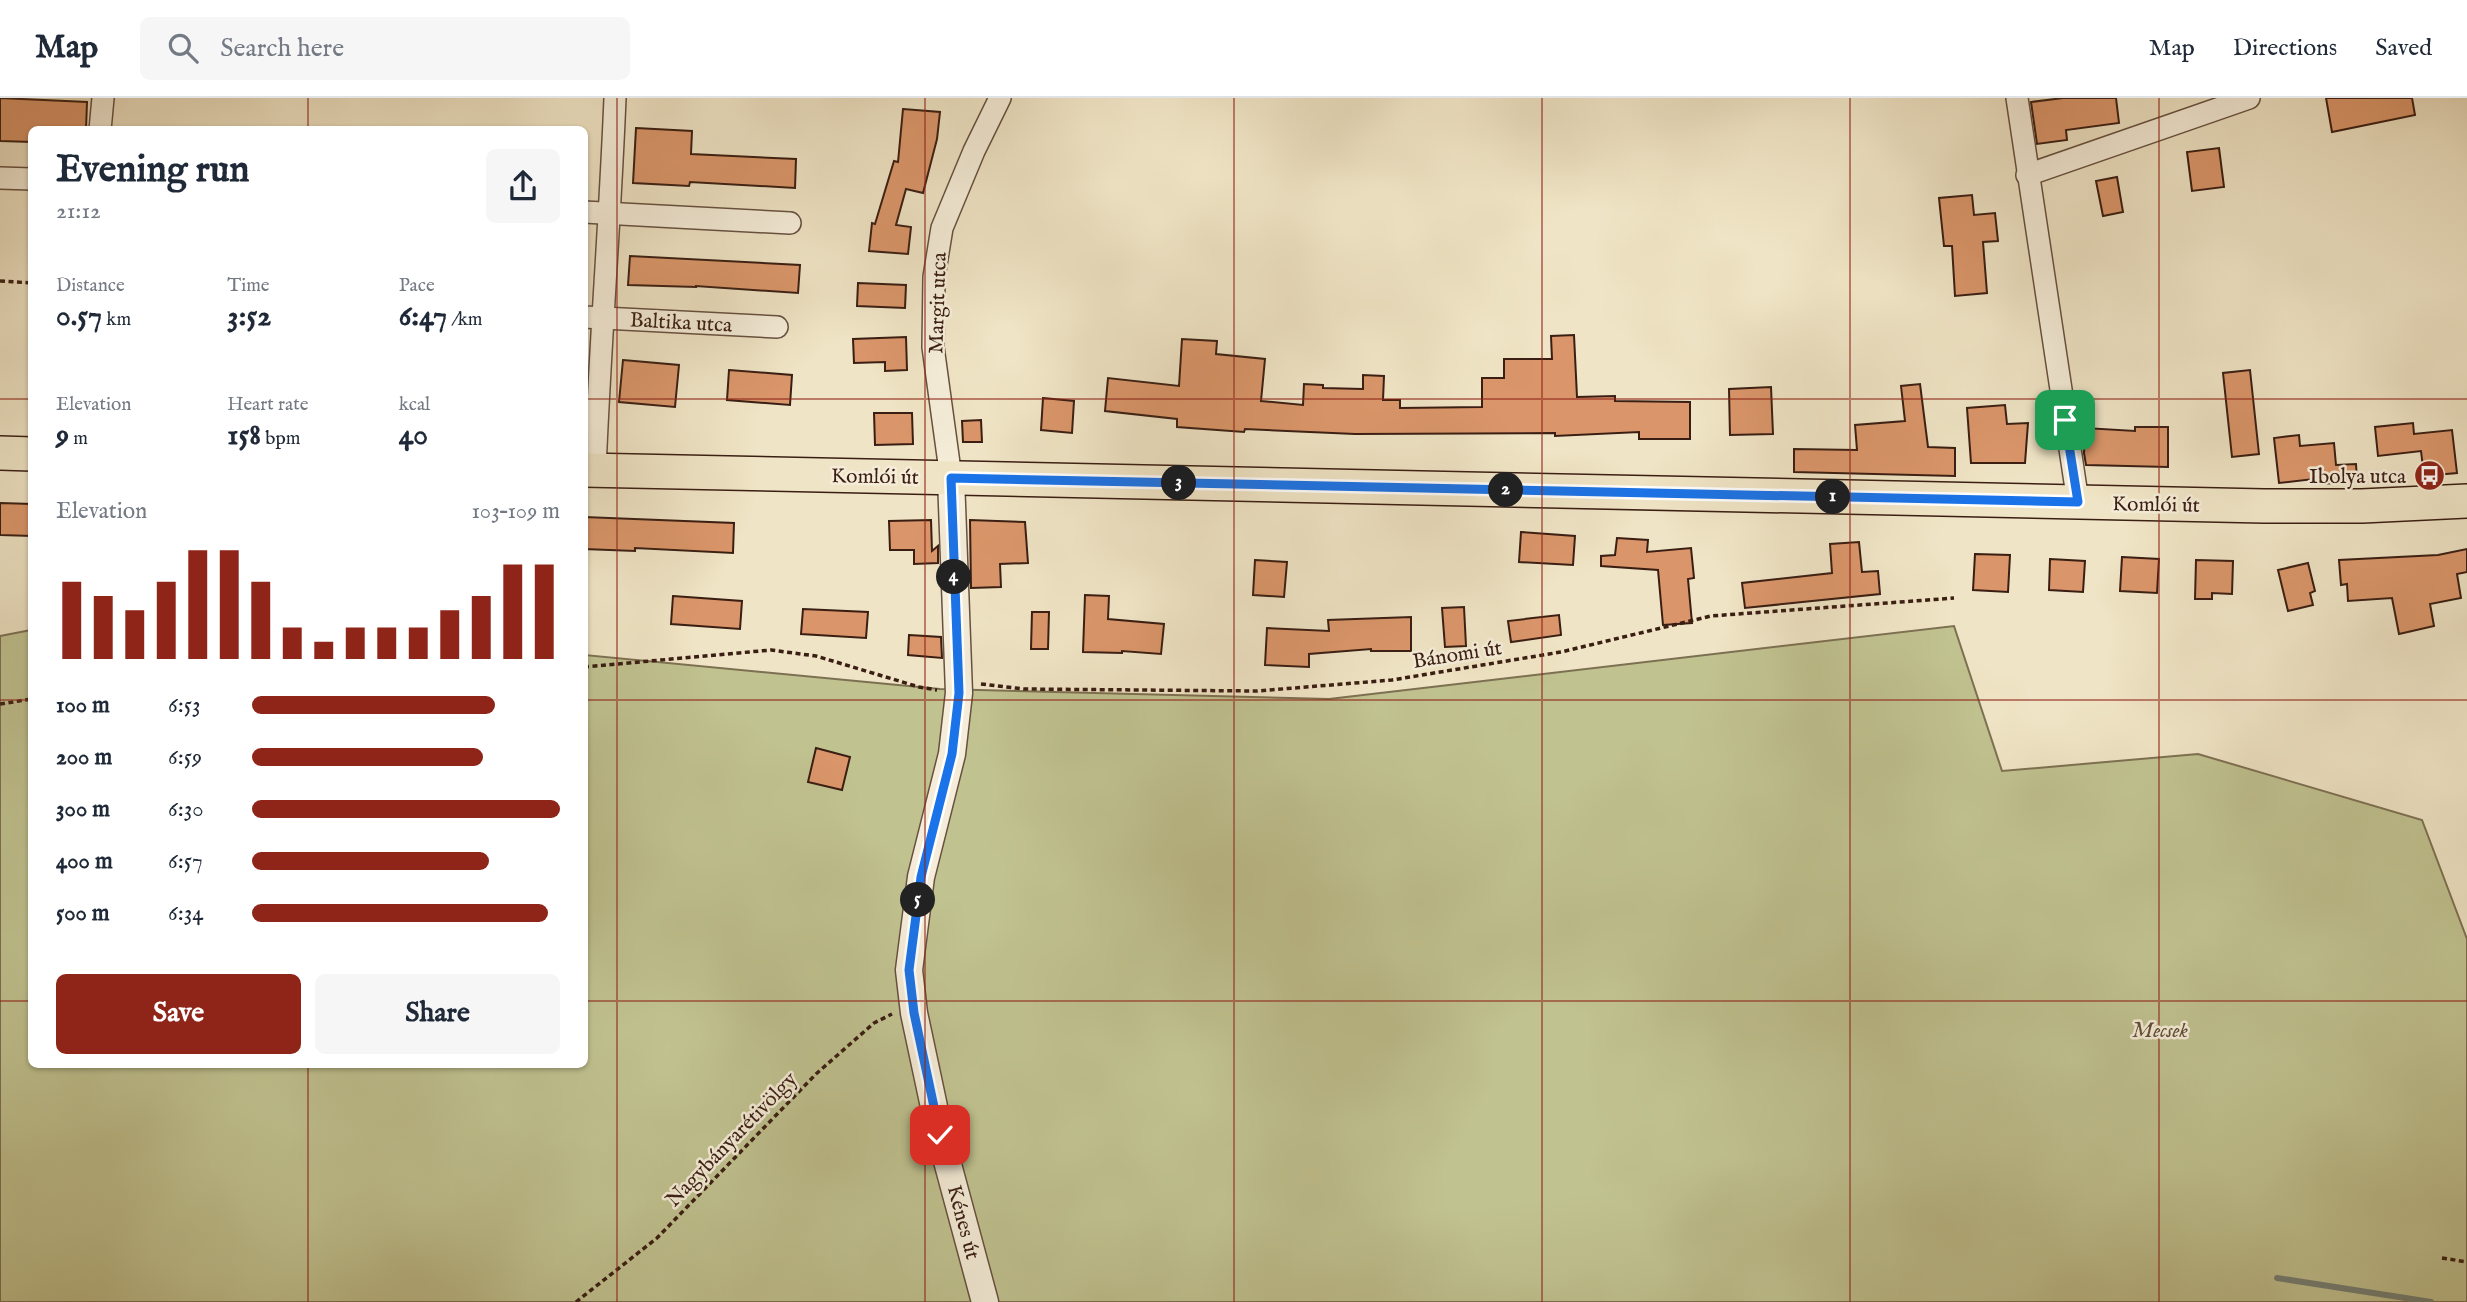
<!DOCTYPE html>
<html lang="en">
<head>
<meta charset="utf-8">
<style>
  :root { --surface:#fff; --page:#f6f6f7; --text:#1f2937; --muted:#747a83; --line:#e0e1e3; --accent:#8f2418 }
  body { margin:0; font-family:"IM FELL English",serif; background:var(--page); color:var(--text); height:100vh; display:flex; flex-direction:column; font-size:26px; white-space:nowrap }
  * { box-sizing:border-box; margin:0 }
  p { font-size:23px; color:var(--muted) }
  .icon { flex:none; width:38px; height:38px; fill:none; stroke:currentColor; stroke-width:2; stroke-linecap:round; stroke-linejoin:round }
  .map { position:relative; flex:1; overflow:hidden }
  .details { position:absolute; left:28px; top:28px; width:560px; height:942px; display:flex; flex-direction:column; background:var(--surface); border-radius:10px; box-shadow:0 2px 5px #0004 }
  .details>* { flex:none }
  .pin { position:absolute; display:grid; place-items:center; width:60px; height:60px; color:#fff; margin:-30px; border-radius:14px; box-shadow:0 4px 10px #0006 }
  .km { position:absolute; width:35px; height:35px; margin:-18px; border-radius:50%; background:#222; color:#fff; font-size:19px; line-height:35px; text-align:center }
  .round { display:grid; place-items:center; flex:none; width:74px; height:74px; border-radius:10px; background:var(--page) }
  .summary { display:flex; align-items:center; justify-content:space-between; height:119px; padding:0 28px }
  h1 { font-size:38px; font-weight:700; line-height:52px }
  .metrics { display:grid; grid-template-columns:repeat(3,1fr); gap:10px; height:119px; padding:7px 28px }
  .metrics div { display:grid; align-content:center }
  .metrics b { font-size:30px; font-weight:700 }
  .metrics small { font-size:19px; font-weight:400 }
  .metrics p { font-size:19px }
  .chart { height:196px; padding:14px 28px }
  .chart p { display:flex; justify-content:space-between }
  .chart svg { width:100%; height:126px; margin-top:7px; stroke:var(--accent); stroke-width:6 }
  .button { display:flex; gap:14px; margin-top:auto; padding:14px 28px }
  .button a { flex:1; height:80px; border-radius:10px; background:var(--accent); color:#fff; font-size:28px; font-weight:700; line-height:80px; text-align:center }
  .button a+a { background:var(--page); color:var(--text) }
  ul { padding:0 28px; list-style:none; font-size:23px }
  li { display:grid; grid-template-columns:112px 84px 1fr; align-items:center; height:52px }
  li i { height:18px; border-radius:9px; background:var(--accent) }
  header { display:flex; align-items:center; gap:42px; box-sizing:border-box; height:98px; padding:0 35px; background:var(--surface); border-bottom:2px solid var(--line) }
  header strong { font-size:33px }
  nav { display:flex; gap:38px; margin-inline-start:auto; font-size:24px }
  .search { width:490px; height:63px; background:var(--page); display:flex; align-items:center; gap:18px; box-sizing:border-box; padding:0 24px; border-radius:10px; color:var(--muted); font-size:26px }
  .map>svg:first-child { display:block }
  .green { fill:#c0c290; stroke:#7d7052; stroke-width:2 }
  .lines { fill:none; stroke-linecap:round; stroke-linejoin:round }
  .stream { stroke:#747f74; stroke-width:6 }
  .building { fill:#da966a; stroke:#3a1e13; stroke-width:2 }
  .minor-casing { stroke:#675040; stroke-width:24 }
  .tertiary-casing { stroke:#675040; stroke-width:29 }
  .primary-casing { stroke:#3a1e13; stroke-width:36 }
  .path { stroke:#3a1e13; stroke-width:3.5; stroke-dasharray:5 3.5; stroke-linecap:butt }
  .minor { stroke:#f5edd9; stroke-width:21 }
  .tertiary { stroke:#f5edd9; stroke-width:26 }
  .primary { stroke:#efe4c5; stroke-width:33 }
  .route-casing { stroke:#fff; stroke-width:14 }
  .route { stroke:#1a73e8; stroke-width:9 }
  .grid { fill:none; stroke:#8f2418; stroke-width:2; stroke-opacity:0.55 }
  .labels { text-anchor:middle; stroke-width:5; stroke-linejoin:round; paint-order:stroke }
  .street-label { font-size:21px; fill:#3a1e13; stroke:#f5edd9 }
  .poi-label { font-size:21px; fill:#3a1e13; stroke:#f5edd9; text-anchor:end }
  .park-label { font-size:21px; font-style:italic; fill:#624f38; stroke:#f5edd9 }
</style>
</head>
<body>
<header>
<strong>Map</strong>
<div class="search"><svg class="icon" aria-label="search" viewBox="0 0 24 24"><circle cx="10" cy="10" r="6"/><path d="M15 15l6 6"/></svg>Search here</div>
<nav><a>Map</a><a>Directions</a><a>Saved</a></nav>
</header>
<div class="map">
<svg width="2467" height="1204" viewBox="0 0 2467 1204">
  <rect width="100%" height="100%" fill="#efe4c5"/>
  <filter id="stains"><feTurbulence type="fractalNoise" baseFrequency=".00286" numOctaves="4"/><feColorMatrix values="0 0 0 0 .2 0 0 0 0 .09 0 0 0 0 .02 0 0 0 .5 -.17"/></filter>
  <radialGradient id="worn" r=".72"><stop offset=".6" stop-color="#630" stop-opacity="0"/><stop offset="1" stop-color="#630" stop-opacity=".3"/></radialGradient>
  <!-- green -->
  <polygon class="green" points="1954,528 2002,673 2198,656 2422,722 2467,841 2467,1204 0,1204 0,538 31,532 32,966 584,966 585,557 940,591 1329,601"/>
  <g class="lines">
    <!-- stream -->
    <polyline class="stream" points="2277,1180 2431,1204"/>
  </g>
  <!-- building -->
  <g class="building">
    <polygon points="0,0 87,4 86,32 32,32 32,44 0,43"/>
    <polygon points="2063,0 2116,0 2119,25 2066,32 2067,42 2037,46 2031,4"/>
    <polygon points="2326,0 2412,0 2415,17 2332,34"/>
    <polygon points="903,11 940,14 937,41 923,95 906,91 896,127 911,129 908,156 869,153 872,125 875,126 894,63 898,64"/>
    <polygon points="636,30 692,33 691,56 796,61 795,90 690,84 689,88 633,85"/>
    <polygon points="2219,50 2224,89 2192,93 2187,54"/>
    <polygon points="2117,79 2123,114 2103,118 2096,83"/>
    <polygon points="1972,97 1974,117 1995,115 1998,143 1983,144 1987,195 1955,198 1952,148 1944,148 1939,100"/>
    <polygon points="630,158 800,167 798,195 696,188 696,189 628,187"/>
    <polygon points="858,185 906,187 905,210 857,208"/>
    <polygon points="1574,237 1577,299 1615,298 1615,303 1690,304 1690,341 1639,341 1639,334 1555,338 1555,335 1355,336 1245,331 1244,334 1177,329 1177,321 1105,313 1108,280 1179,288 1182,241 1217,243 1216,256 1265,261 1261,303 1303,307 1304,286 1323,287 1323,290 1363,291 1363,277 1384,278 1383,302 1400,302 1400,310 1482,309 1482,280 1504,280 1504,261 1552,261 1551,238"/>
    <polygon points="906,239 907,272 885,273 885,264 854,265 853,241"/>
    <polygon points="623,262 679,267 675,309 619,304"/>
    <polygon points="729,272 792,277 790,307 727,302"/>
    <polygon points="2250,272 2259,356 2232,359 2223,275"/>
    <polygon points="1920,286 1928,349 1955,350 1955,378 1794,374 1794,351 1857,352 1855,327 1905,323 1901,288"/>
    <polygon points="1771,289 1773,336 1730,337 1729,291"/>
    <polygon points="1043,300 1074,303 1072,335 1041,332"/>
    <polygon points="2005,307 2007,326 2028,325 2025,365 1971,365 1967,310"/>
    <polygon points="874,315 912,315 913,346 875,347"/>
    <polygon points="981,322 982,344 963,344 962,323"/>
    <polygon points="2413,325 2414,336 2452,332 2457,375 2424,378 2421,353 2378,358 2375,329"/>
    <polygon points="2135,329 2168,329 2168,369 2086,367 2084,355 2085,330 2135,333"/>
    <polygon points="2299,337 2300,348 2334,345 2336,367 2356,366 2357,383 2322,386 2322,380 2279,385 2274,340"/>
    <polygon points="0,405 32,406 32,438 0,437"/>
    <polygon points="584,419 734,425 733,455 635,450 635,453 584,451"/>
    <polygon points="931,422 932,453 938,448 938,465 914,466 914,452 890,452 889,423"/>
    <polygon points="970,422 1025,424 1028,465 1000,466 1001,489 971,490"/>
    <polygon points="1521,434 1575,438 1573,467 1519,464"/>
    <polygon points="1617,440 1648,442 1647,454 1691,450 1694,480 1688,481 1692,525 1663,527 1658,472 1601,468 1601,458 1615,457"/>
    <polygon points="1859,444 1862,474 1878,473 1880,496 1745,510 1742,485 1832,475 1830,446"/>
    <polygon points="2467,451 2467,474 2457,476 2461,500 2430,506 2434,528 2399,536 2392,500 2348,503 2347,486 2341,487 2339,462 2438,457"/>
    <polygon points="1975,456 2010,457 2008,494 1973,492"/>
    <polygon points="2122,459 2159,461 2157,495 2120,493"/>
    <polygon points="2050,461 2085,463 2083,494 2049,492"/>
    <polygon points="1255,462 1287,464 1284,499 1253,497"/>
    <polygon points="2196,462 2233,463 2232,496 2212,495 2212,501 2195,501"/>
    <polygon points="2308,465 2315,493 2310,495 2313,507 2288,513 2278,472"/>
    <polygon points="1085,497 1109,498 1108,521 1164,526 1161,556 1122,553 1122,555 1083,554"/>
    <polygon points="673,498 742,503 740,531 671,526"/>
    <polygon points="1464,509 1466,548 1445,549 1442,510"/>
    <polygon points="803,511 868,514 866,540 801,536"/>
    <polygon points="1032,514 1049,514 1048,551 1031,551"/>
    <polygon points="1559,517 1561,537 1511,544 1508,523"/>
    <polygon points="1411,519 1411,553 1371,553 1371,551 1309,556 1309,569 1265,567 1267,530 1329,533 1328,522"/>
    <polygon points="909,537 941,539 942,560 908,557"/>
    <polygon points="816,650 850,659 842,692 808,684"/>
  </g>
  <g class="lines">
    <defs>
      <g id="minor">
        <polyline points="2017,0 2078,404"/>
        <polyline points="100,32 103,0"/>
        <polyline points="2027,77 2249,0"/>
        <polyline points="0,80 32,81"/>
        <polyline points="584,114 790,125"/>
        <polyline points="584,219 777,229"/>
        <path d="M595,372C600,248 610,124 615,0"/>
        <polyline points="951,380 933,249 934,179 942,130 974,53 1000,0"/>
      </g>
      <polyline id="tertiary" points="951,380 959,595 952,656 921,779 909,872 914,915 940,1037 985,1204"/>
      <g id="primary">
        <polyline points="0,355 32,356"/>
        <polyline points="584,372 2264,408 2362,408 2467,403"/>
      </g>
    </defs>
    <!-- minor casing -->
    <use href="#minor" class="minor-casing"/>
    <!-- tertiary casing -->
    <use href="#tertiary" class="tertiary-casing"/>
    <!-- primary casing -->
    <use href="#primary" class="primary-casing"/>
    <!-- path -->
    <g class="path">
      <polyline points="0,183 32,185"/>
      <polyline points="584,569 771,552 816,558 919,589 937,592"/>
      <polyline points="981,586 1024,591 1257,593 1392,582 1561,554 1711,518 1954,500"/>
      <polyline points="0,606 32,601"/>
      <polyline points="2442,1160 2467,1164"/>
      <polyline points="576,1204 657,1140 816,976 874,925 892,916"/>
    </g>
    <!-- minor -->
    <use href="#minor" class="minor"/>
    <!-- tertiary -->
    <use href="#tertiary" class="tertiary"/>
    <!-- primary -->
    <use href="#primary" class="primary"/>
  </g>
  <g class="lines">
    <defs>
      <polyline id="route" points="940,1037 914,915 909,872 921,779 952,656 959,595 951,380 2078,404 2065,322"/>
    </defs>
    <!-- route casing -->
    <use href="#route" class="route-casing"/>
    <!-- route -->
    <use href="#route" class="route"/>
  </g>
  <!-- grid -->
  <path class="grid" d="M308,0V32M617,0V1204M925,0V1204M1234,0V1204M1542,0V1204M1850,0V1204M2159,0V1204M0,301H32M584,301H2467M0,602H32M584,602H2467M0,903H32M584,903H2467M308,966V1204"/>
  <!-- icons -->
  <defs>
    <symbol id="bus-disc" viewBox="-11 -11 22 22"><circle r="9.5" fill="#8f2418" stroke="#f5edd9"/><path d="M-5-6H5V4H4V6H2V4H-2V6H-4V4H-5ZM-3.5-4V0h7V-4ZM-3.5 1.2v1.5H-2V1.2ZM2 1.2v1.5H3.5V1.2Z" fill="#fff"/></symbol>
  </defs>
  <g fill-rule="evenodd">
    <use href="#bus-disc" x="2412" y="360" width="35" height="35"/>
  </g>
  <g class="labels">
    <!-- street labels -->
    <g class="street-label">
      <text transform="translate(937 205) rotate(-88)" y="7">Margit utca</text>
      <text transform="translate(681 224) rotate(3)" y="7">Baltika utca</text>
      <text transform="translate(875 378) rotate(1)" y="7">Komlói út</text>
      <text transform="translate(2156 406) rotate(1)" y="7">Komlói út</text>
      <text transform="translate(1457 556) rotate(-9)" y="7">Bánomi út</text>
      <text transform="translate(731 1041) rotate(-46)" y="7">Nagybányarétivölgy</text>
      <text transform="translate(964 1124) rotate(75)" y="7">Kénes út</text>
    </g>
    <!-- poi labels -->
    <g class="poi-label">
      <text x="2406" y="385">Ibolya utca</text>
    </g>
    <!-- park labels -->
    <g class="park-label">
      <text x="2160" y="939">Mecsek</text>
    </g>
  </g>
  <rect width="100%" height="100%" filter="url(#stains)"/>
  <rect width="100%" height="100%" fill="url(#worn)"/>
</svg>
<div class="pin" style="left:2065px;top:322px;background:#1e9e55"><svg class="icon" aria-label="arrive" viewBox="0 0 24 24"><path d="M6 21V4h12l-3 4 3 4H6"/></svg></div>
<div class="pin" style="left:940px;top:1037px;background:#d93025"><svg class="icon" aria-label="check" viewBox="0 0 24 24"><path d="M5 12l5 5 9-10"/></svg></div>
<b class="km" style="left:1833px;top:399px">1</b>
<b class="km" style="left:1506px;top:392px">2</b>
<b class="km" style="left:1179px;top:385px">3</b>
<b class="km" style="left:954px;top:479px">4</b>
<b class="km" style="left:918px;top:802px">5</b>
<section class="details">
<div class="summary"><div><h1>Evening run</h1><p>21:12</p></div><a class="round"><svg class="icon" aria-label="share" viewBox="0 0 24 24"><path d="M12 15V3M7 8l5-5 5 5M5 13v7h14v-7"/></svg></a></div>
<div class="metrics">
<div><p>Distance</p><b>0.57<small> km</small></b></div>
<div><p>Time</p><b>3:52</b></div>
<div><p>Pace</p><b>6:47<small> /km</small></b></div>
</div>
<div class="metrics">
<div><p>Elevation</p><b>9<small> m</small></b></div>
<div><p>Heart rate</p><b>158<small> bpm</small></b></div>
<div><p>kcal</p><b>40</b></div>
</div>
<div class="chart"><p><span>Elevation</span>103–109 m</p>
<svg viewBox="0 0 160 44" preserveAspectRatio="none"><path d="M5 44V17M15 44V22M25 44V27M35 44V17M45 44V6M55 44V6M65 44V17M75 44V33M85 44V38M95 44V33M105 44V33M115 44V33M125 44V27M135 44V22M145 44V11M155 44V11"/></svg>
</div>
<ul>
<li><b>100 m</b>6:53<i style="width:79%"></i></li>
<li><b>200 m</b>6:59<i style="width:75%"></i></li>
<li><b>300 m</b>6:30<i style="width:100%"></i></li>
<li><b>400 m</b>6:57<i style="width:77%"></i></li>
<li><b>500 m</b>6:34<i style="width:96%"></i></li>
</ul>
<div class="button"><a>Save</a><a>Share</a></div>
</section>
</div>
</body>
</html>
